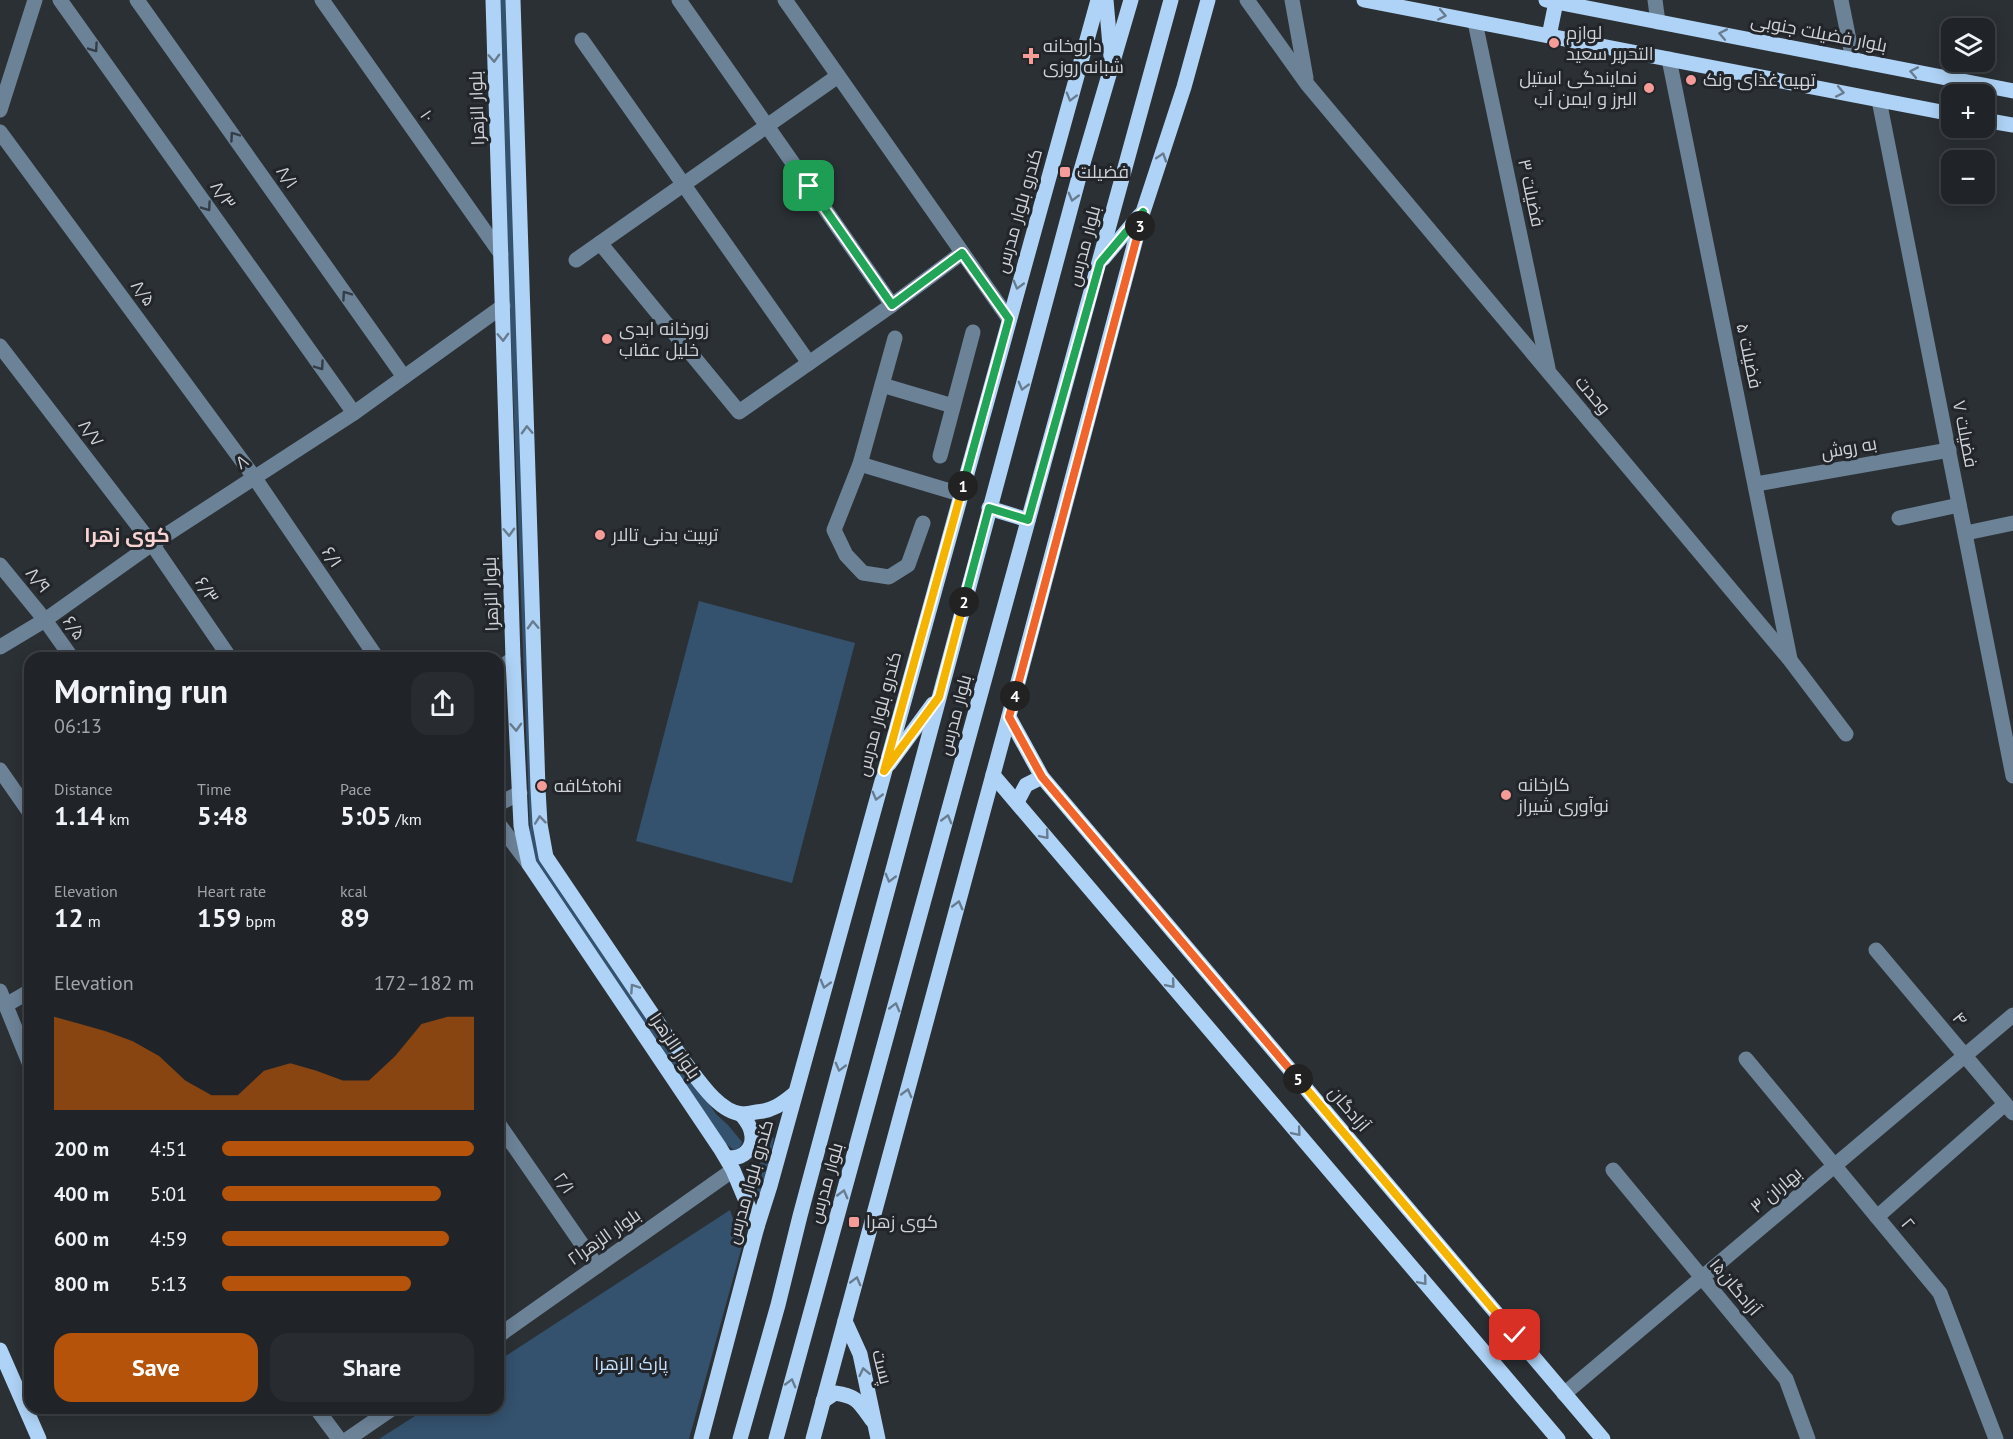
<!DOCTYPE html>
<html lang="en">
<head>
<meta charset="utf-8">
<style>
  :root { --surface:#202428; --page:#282c30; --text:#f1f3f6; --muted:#a2a4a8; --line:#3d4145; --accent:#b45309 }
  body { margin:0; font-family:"PT Sans",Cairo,sans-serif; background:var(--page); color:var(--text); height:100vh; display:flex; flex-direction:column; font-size:22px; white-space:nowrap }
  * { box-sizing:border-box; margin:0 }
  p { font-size:20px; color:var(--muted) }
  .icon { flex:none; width:33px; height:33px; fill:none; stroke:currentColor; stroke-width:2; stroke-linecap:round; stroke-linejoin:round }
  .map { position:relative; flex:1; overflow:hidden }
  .drawer { position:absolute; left:24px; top:652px; width:480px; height:762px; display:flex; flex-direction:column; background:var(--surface); border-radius:18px; box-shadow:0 3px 15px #0003,0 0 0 2px var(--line) }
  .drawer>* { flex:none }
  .fabs { position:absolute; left:1941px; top:18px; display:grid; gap:12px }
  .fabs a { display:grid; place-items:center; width:54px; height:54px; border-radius:12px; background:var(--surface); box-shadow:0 3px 15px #0003,0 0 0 2px var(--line); font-size:30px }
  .pin { position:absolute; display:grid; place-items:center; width:51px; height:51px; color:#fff; margin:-26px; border-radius:12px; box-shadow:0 3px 9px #0006 }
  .km { position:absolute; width:30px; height:30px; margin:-15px; border-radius:50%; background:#222; color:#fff; font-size:16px; line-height:30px; text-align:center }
  .round { display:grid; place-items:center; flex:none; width:63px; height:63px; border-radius:18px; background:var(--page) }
  .overview { display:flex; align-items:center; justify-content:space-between; height:102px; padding:0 30px }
  h1 { font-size:33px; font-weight:700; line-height:45px }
  .figures { display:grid; grid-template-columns:repeat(3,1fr); gap:9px; height:102px; padding:6px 30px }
  .figures div { display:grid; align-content:center }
  .figures b { font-size:26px; font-weight:700 }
  .figures small { font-size:16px; font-weight:400 }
  .figures p { font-size:16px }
  .chart { height:168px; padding:12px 30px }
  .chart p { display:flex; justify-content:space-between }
  .chart svg { width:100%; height:108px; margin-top:6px; fill:var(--accent); opacity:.7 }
  .action { display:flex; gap:12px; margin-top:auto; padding:12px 30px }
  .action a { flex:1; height:69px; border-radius:18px; background:var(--accent); color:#fff; font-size:24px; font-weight:700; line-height:69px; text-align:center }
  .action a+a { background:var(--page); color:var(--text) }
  ul { padding:0 30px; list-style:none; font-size:20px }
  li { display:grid; grid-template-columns:96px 72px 1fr; align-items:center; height:45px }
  li i { height:15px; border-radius:8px; background:var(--accent) }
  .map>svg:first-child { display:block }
  .green { fill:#34516d }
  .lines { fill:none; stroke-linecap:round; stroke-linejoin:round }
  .minor { stroke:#6c8297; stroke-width:15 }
  .major { stroke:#afd3f6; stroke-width:15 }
  .oneway { stroke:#687c90 }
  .oneway2 { stroke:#343d46 }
  .split-1-casing { stroke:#fff; stroke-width:12 }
  .split-2-casing { stroke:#fff; stroke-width:12 }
  .split-3-casing { stroke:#fff; stroke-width:12 }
  .split-4-casing { stroke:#fff; stroke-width:12 }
  .split-5-casing { stroke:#fff; stroke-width:12 }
  .split-6-casing { stroke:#fff; stroke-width:12 }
  .split-1 { stroke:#22a559; stroke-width:8 }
  .split-2 { stroke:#f5b400; stroke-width:8 }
  .split-3 { stroke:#22a559; stroke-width:8 }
  .split-4 { stroke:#f0652b; stroke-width:8 }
  .split-5 { stroke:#f0652b; stroke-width:8 }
  .split-6 { stroke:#f5b400; stroke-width:8 }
  .poi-dot { fill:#f59b98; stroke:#22262b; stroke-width:2 }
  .labels { text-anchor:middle; stroke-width:6; stroke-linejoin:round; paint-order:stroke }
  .poi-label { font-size:18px; fill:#cfd2d6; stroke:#22262b; text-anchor:start }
  .street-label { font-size:18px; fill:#cfd2d6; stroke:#22262b }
  .park-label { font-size:18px; fill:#c5e1fc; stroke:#22262b }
  .neighbourhood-label { font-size:20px; font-weight:bold; fill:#f7d4d2; stroke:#22262b }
</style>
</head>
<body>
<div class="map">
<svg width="2013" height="1439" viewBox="0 0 2013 1439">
  <rect width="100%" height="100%" fill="#2b3035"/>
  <!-- green -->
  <g class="green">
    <polygon points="498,0 509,0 543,859 716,1114 728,1125 742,1142 739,1149 734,1150 722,1141 535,862 530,833"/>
    <polygon points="699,601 855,643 792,883 636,841"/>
    <polygon points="759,1134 774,1138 760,1205 748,1179 760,1165"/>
    <polygon points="730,1210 742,1246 689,1439 379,1439 426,1409 498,1408 498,1361"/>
  </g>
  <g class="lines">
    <!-- minor -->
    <g class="minor">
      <polyline points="60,0 354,413"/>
      <polyline points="137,0 404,377"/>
      <polyline points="322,0 501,254"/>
      <polyline points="679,0 892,305"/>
      <polyline points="785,0 1009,319"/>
      <polyline points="1247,0 1307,84 1790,660 1846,734"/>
      <polyline points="1292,0 1306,78"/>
      <polyline points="1655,0 1658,22"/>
      <polyline points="1841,0 1853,60"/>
      <polyline points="1475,22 1548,368"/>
      <polyline points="582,40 809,363"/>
      <polyline points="1669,59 1790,659"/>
      <polyline points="1879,100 2013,776"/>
      <polyline points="0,110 35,0"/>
      <polyline points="0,132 254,477 377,658"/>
      <polyline points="600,243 739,412 892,305 962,253"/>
      <polyline points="576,260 838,76"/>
      <polyline points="895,338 860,464 834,530 846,555 863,573 889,577 908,565 923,523"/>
      <polyline points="0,346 152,544 230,658"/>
      <polyline points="882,385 953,406"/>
      <polyline points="940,456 973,332"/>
      <polyline points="860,464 960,494"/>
      <polyline points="1756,484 1949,450"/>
      <polyline points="1899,518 1959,505"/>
      <polyline points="1966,533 2013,523"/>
      <polyline points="0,565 45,620 72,658"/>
      <polyline points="0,647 45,620 152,544 354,413 503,306"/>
      <polyline points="498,669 513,659"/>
      <polyline points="0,770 30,813"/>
      <polyline points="498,804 520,793"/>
      <polyline points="498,823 529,864"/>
      <polyline points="1876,950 2013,1113"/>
      <polyline points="0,991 30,1065"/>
      <polyline points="6,1005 30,991"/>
      <polyline points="1746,1059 1940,1293 1996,1439"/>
      <polyline points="498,1123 597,1266"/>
      <polyline points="1613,1170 1786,1379 1808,1439"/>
      <polyline points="1877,1217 2005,1104"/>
      <polyline points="498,1336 733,1170"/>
      <polyline points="1564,1394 2013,1015"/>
      <polyline points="316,1408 339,1439"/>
      <polyline points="348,1439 393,1408"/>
    </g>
    <!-- major -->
    <g class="major">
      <polyline points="493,0 513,659 521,826 529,864 720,1148 733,1170 757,1227"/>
      <path d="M513,0L538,789L540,824L546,857L683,1060C697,1078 718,1112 742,1114C746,1114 752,1113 756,1112C772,1111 782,1104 794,1094"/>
      <polyline points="1106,0 1111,57"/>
      <polyline points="1364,0 1952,114"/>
      <polyline points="1546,0 2013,91"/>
      <polyline points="1549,36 1556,2"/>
      <polyline points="1984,120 2013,125"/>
      <polyline points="1103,259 1140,215"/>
      <polyline points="989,508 1028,520"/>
      <polyline points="1009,717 1042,777 1603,1439"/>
      <polyline points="889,764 933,704"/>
      <polyline points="993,775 1558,1439"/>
      <polyline points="1017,802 1026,785 1042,777"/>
      <path d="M726,1157C742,1161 756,1148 751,1131C750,1125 745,1119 741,1114"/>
      <polyline points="845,1321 860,1354 878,1439"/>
      <polyline points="0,1350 39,1439"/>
      <path d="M823,1401L835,1393C857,1396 859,1402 872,1420"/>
      <polyline points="701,1439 757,1227 770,1186 1098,0"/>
      <polyline points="740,1439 778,1305 800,1216 1079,177 1131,0"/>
      <polyline points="776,1439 1171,0"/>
      <polyline points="813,1439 1013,701 1143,212 1184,87 1208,0"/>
    </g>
  </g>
  <!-- one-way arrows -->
  <defs><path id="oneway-chevron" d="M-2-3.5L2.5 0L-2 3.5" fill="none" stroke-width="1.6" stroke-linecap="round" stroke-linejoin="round" transform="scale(1.5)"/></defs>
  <g class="oneway">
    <use href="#oneway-chevron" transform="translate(1442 15) rotate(11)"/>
    <use href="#oneway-chevron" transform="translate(1723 34) rotate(-169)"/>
    <use href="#oneway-chevron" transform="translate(494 58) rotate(88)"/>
    <use href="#oneway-chevron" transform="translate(1914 72) rotate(-169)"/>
    <use href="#oneway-chevron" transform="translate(1840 92) rotate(11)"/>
    <use href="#oneway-chevron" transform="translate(1071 97) rotate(106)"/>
    <use href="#oneway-chevron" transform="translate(1162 157) rotate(-72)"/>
    <use href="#oneway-chevron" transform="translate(1073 197) rotate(105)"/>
    <use href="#oneway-chevron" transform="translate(1018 285) rotate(106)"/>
    <use href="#oneway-chevron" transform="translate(503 337) rotate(88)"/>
    <use href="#oneway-chevron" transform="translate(1023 386) rotate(105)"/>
    <use href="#oneway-chevron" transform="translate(527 430) rotate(-92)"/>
    <use href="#oneway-chevron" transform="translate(509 532) rotate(88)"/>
    <use href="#oneway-chevron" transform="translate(533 625) rotate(-92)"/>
    <use href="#oneway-chevron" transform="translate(516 727) rotate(87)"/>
    <use href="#oneway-chevron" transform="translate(877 796) rotate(105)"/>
    <use href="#oneway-chevron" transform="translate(947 819) rotate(-75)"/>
    <use href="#oneway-chevron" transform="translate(540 820) rotate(-96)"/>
    <use href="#oneway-chevron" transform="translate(1045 835) rotate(50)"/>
    <use href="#oneway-chevron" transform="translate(890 878) rotate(105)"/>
    <use href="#oneway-chevron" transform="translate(958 905) rotate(-75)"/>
    <use href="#oneway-chevron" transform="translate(825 984) rotate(105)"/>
    <use href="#oneway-chevron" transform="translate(1171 984) rotate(50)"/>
    <use href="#oneway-chevron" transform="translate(634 988) rotate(-124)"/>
    <use href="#oneway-chevron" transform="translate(895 1007) rotate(-75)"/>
    <use href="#oneway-chevron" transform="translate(840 1067) rotate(105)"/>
    <use href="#oneway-chevron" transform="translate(907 1093) rotate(-75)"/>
    <use href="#oneway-chevron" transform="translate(1297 1132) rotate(50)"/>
    <use href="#oneway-chevron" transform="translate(843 1194) rotate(-75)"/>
    <use href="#oneway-chevron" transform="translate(856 1281) rotate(-75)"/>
    <use href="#oneway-chevron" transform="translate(1423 1281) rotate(50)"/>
    <use href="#oneway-chevron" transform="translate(864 1372) rotate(-102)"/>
    <use href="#oneway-chevron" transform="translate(791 1383) rotate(-75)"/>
  </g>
  <g class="oneway2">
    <use href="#oneway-chevron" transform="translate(94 48) rotate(55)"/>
    <use href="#oneway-chevron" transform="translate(234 136) rotate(-125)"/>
    <use href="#oneway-chevron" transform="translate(207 207) rotate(55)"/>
    <use href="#oneway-chevron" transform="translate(346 295) rotate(-125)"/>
    <use href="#oneway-chevron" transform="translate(320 366) rotate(55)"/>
  </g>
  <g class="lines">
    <defs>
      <polyline id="split-1" points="809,186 892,305 962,253 1009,319 963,486"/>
      <polyline id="split-2" points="963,486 884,771 939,697 964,602"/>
      <polyline id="split-3" points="964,602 989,508 1028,520 1100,263 1143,212 1140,226"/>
      <polyline id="split-4" points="1015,696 1140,226"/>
      <polyline id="split-5" points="1015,696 1009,717 1042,777 1298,1079"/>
      <polyline id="split-6" points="1298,1079 1515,1335"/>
    </defs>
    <!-- split-1 casing -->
    <use href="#split-1" class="split-1-casing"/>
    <!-- split-2 casing -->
    <use href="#split-2" class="split-2-casing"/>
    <!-- split-3 casing -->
    <use href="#split-3" class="split-3-casing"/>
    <!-- split-4 casing -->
    <use href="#split-4" class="split-4-casing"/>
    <!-- split-5 casing -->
    <use href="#split-5" class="split-5-casing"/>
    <!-- split-6 casing -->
    <use href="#split-6" class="split-6-casing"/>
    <!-- split-1 -->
    <use href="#split-1" class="split-1"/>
    <!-- split-2 -->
    <use href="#split-2" class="split-2"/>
    <!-- split-3 -->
    <use href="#split-3" class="split-3"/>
    <!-- split-4 -->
    <use href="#split-4" class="split-4"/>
    <!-- split-5 -->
    <use href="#split-5" class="split-5"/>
    <!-- split-6 -->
    <use href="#split-6" class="split-6"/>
  </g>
  <!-- markers -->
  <g class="poi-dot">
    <circle cx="1554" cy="43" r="6"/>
    <path d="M1028 47h6v6h6v6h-6v6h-6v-6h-6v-6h6z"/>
    <circle cx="1691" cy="80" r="6"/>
    <circle cx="1649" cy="88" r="6"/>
    <rect x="1059" y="166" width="12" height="12" rx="3"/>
    <circle cx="607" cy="339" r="6"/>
    <circle cx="600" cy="535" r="6"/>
    <circle cx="542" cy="786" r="6"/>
    <circle cx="1506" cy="795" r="6"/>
    <rect x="848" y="1216" width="12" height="12" rx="3"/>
  </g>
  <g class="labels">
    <!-- poi labels -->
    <g class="poi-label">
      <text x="1566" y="39">لوازم<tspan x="1566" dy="21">التحریر سعید</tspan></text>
      <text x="1043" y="52">داروخانه<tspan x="1043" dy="21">شبانه روزی</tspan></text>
      <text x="1637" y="84" text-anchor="end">نمایندگی استيل<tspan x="1637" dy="21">البرز و ایمن آب</tspan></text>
      <text x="1703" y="86">تهیه غذای ونک</text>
      <text x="1077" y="178">فضیلت</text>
      <text x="619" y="335">زورخانه ابدی<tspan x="619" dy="21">خلیل عقاب</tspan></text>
      <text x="612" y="541">تربیت بدنی تالار</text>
      <text x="1518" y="791">کارخانه<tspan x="1518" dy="21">نوآوری شیراز</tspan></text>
      <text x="554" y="792">کافهtohi</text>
      <text x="866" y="1228">کوی زهرا</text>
    </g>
    <!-- street labels -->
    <g class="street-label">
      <text transform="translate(1819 33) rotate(11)" y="6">بلوار فضیلت جنوبی</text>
      <text transform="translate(477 108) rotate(-92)" y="6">بلوار الزهرا</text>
      <text transform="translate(427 116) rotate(55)" y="6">۱۰</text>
      <text transform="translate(287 177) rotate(55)" y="6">۸/۱</text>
      <text transform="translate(1531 193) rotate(78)" y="6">فضیلت ۳</text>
      <text transform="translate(223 195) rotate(55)" y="6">۸/۳</text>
      <text transform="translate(1019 211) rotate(-74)" y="6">کندرو بلوار مدرس</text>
      <text transform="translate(1084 246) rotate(-75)" y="6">بلوار مدرس</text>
      <text transform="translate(143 293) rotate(54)" y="6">۸/۵</text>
      <text transform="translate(1749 356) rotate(78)" y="6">فضیلت ۵</text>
      <text transform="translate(1593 395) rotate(50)" y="6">وحدت</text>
      <text transform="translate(91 433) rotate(53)" y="6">۸/۷</text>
      <text transform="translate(1965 434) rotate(79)" y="6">فضیلت ۷</text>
      <text transform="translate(1849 448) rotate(-10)" y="6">به روش</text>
      <text transform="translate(242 462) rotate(-33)" y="6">۸</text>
      <text transform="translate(332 557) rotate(56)" y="6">۶/۱</text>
      <text transform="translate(38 580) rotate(51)" y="6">۸/۹</text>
      <text transform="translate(207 590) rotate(56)" y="6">۶/۳</text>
      <text transform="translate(491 594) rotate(-92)" y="6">بلوار الزهرا</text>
      <text transform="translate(74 628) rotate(55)" y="6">۶/۵</text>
      <text transform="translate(879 714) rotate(-75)" y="6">کندرو بلوار مدرس</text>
      <text transform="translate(955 715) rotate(-75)" y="6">بلوار مدرس</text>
      <text transform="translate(1960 1019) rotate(50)" y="6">۴</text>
      <text transform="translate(675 1046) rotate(56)" y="6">بلوار الزهرا</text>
      <text transform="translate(1349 1109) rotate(50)" y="6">آزادگان</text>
      <text transform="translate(750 1182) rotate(-74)" y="6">کندرو بلوار مدرس</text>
      <text transform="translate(564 1183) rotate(55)" y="6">۲/۱</text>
      <text transform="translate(826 1183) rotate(-74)" y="6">بلوار مدرس</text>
      <text transform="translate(1776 1190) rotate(-40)" y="6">بهاران ۳</text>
      <text transform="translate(1908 1224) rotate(50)" y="6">۲</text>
      <text transform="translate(604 1237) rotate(-35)" y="6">بلوار الزهرا۲</text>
      <text transform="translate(1735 1287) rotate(50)" y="6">آزادگان۱۵</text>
      <text transform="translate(882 1367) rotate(76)" y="6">پست</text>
    </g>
    <!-- park labels -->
    <g class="park-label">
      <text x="631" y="1370">پارک الزهرا</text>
    </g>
    <!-- neighbourhood labels -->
    <g class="neighbourhood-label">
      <text x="127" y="542">کوی زهرا</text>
    </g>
  </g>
</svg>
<div class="fabs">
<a><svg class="icon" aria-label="layers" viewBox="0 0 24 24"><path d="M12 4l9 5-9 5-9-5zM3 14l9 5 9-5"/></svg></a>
<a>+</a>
<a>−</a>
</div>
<div class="pin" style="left:809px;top:186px;background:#1e9e55"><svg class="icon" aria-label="arrive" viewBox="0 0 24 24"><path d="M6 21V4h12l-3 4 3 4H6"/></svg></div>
<div class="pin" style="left:1515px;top:1335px;background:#d93025"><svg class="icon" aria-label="check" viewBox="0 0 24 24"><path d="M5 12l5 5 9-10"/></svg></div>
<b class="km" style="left:963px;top:486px">1</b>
<b class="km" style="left:964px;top:602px">2</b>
<b class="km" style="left:1140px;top:226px">3</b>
<b class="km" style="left:1015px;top:696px">4</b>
<b class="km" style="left:1298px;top:1079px">5</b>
<section class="drawer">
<div class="overview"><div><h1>Morning run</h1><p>06:13</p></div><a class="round"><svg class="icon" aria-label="share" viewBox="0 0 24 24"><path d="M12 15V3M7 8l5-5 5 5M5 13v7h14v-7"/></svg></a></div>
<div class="figures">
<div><p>Distance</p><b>1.14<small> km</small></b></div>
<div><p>Time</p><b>5:48</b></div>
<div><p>Pace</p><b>5:05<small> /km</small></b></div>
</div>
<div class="figures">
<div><p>Elevation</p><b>12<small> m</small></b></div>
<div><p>Heart rate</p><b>159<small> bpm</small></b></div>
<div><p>kcal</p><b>89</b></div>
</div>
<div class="chart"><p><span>Elevation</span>172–182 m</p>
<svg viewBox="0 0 160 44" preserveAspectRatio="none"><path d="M0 44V6L10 9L20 12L30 16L40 22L50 32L60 38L70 38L80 28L90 25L100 28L110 32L120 32L130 22L140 9L150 6L160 6V44z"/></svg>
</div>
<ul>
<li><b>200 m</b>4:51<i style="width:100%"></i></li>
<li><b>400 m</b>5:01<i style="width:87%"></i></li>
<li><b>600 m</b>4:59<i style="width:90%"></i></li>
<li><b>800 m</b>5:13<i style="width:75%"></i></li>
</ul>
<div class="action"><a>Save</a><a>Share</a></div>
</section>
</div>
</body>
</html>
